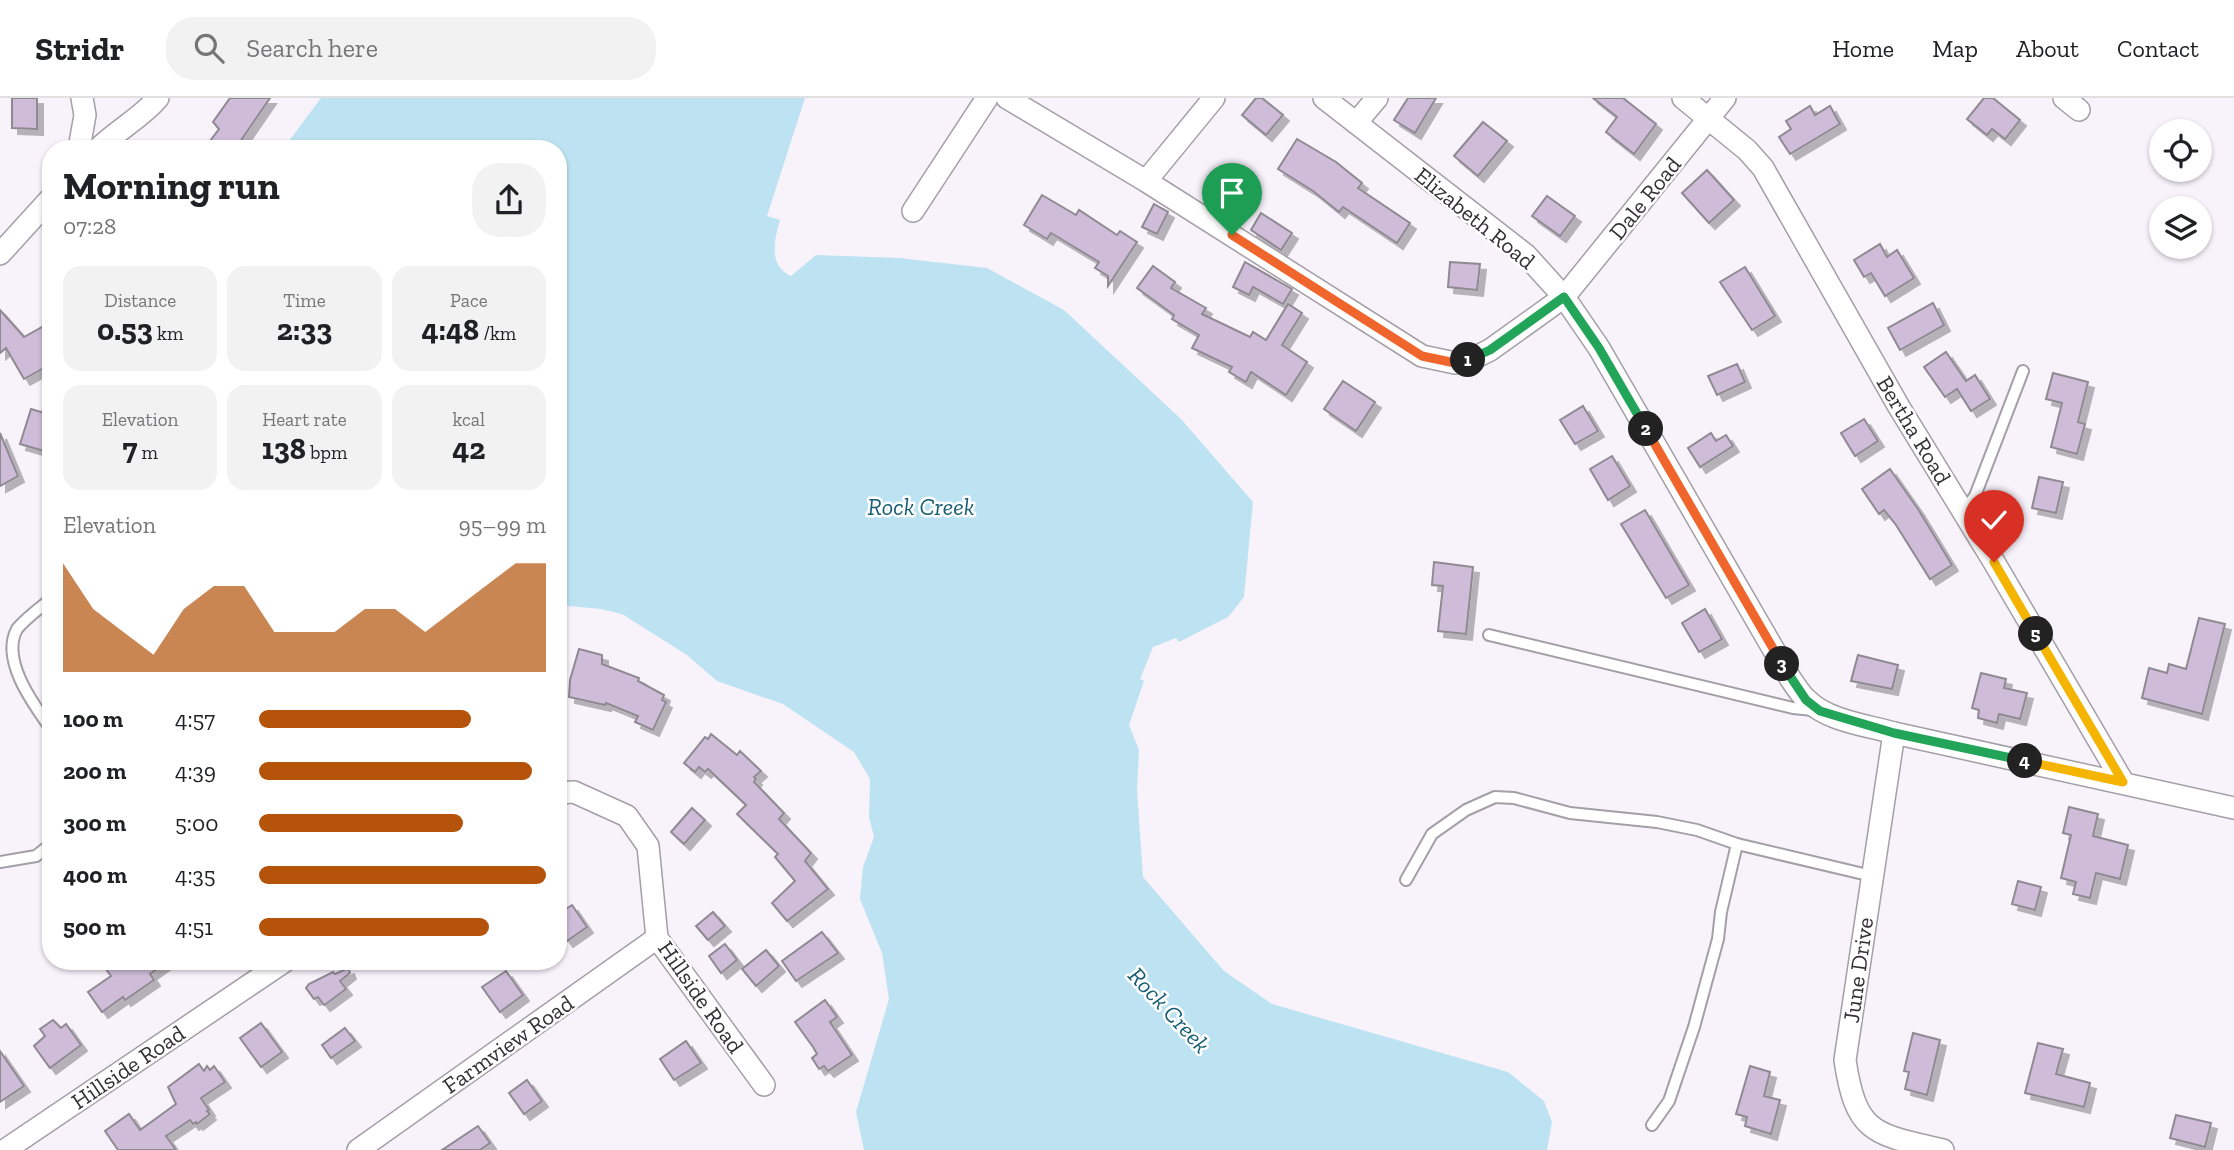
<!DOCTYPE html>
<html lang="en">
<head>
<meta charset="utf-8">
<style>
  :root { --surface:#fff; --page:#f2f2f2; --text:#202124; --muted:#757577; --line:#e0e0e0; --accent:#b45309 }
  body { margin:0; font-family:"Zilla Slab",serif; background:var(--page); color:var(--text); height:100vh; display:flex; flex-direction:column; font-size:26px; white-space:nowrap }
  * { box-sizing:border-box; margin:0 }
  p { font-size:23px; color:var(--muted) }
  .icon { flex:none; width:38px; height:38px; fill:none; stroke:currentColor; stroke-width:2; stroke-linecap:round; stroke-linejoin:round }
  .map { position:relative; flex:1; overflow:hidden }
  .drawer { position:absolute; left:42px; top:42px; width:525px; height:830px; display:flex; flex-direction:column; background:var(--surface); border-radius:28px; box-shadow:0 2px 5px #0004 }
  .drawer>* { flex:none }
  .buttons { position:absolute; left:2149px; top:21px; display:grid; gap:14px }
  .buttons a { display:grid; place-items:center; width:63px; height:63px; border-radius:50%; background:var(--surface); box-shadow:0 2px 5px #0004; font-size:35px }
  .pin { position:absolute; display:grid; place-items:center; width:60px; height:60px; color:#fff; margin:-72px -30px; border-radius:50% 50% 50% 0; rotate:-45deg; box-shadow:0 0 7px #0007 }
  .pin .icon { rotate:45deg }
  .km { position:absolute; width:35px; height:35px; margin:-18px; border-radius:50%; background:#222; color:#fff; font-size:19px; line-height:35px; text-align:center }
  .round { display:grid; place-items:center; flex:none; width:74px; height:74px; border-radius:28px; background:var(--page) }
  .summary { display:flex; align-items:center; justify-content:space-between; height:119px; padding:0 21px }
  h1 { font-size:38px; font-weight:700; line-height:52px }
  .metrics { display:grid; grid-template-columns:repeat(3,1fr); gap:10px; height:119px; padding:7px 21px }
  .metrics div { display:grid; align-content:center; border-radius:18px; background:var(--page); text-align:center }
  .metrics b { font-size:30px; font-weight:700 }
  .metrics small { font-size:19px; font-weight:400 }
  .metrics p { font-size:19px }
  .chart { height:196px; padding:14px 21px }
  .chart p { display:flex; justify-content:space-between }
  .chart svg { width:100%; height:126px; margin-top:7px; fill:var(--accent); opacity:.7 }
  ul { padding:0 21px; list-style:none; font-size:23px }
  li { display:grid; grid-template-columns:112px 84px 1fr; align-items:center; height:52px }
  li i { height:18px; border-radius:9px; background:var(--accent) }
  header { display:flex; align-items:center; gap:42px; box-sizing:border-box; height:98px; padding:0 35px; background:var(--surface); border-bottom:2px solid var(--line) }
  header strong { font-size:33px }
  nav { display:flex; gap:38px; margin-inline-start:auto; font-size:24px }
  .search { width:490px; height:63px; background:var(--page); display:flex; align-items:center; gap:18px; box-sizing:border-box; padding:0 24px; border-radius:28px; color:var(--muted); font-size:26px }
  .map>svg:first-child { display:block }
  .water { fill:#bde3f2 }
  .building { fill:#cfbcd9; stroke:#8f8a92; stroke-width:2; filter:url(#shadow) }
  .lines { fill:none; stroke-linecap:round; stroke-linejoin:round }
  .lane-casing { stroke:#a49fa7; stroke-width:14 }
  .street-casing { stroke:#a49fa7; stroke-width:24 }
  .lane { stroke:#fff; stroke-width:10 }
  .street { stroke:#fff; stroke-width:21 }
  .split-1-casing { stroke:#fff; stroke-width:14 }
  .split-2-casing { stroke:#fff; stroke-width:14 }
  .split-3-casing { stroke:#fff; stroke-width:14 }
  .split-4-casing { stroke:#fff; stroke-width:14 }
  .split-5-casing { stroke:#fff; stroke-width:14 }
  .split-6-casing { stroke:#fff; stroke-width:14 }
  .split-1 { stroke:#f0652b; stroke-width:9 }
  .split-2 { stroke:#22a559; stroke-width:9 }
  .split-3 { stroke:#f0652b; stroke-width:9 }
  .split-4 { stroke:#22a559; stroke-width:9 }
  .split-5 { stroke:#f5b400; stroke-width:9 }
  .split-6 { stroke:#f5b400; stroke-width:9 }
  .labels { text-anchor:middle; stroke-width:5; stroke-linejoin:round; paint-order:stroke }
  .street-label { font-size:23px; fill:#333134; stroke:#fff }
  .water-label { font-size:24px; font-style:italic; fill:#175e74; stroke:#fff }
</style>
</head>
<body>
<header>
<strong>Stridr</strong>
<div class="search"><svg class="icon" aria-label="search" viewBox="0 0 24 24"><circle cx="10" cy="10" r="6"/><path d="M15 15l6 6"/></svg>Search here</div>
<nav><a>Home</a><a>Map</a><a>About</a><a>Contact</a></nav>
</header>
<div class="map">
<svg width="2234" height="1052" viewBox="0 0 2234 1052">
  <defs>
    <filter id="shadow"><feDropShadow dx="6" dy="6" stdDeviation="0" flood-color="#0004"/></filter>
  </defs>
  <rect width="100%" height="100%" fill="#f8f2fb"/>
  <!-- water -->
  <path class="water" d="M321,0H805L767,118L780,122C774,143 768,167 791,178L816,157L899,160L987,170L1064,212L1181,321L1253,404L1244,499L1228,519L1179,544L1176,540L1153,549L1140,581L1144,583L1129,627L1139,652L1137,693L1143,779L1224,873L1272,906L1508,974L1544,1003L1552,1024L1547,1052H864L856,1014L889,901L882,855L860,801L863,769L874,739L869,719L870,681L854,654L783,606L717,583L687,557L622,516L601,511L558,507V51H283Z"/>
  <!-- building -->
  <g class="building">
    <polygon points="12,0 37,0 37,31 12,30"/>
    <polygon points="230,0 270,0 235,51 204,51 219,31 213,24"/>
    <polygon points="1256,0 1262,0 1283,17 1266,37 1242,17"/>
    <polygon points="1408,0 1436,0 1415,35 1394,22"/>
    <polygon points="1593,0 1623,0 1656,26 1634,56 1606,34 1617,19"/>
    <polygon points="1984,0 1993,0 2020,22 2005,41 1992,31 1987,37 1967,21"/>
    <polygon points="1810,8 1815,17 1830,8 1840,26 1790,56 1779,39 1791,31 1786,23"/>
    <polygon points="1483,24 1507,43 1478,78 1454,58"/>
    <polygon points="1297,41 1336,64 1362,85 1358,90 1410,125 1397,145 1343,109 1339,114 1313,93 1278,71"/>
    <polygon points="1707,72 1734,102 1709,125 1682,95"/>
    <polygon points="1042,97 1076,117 1079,112 1117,137 1120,133 1137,144 1108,188 1108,178 1095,170 1099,164 1051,135 1047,141 1024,127"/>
    <polygon points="1547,98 1575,118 1560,138 1532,118"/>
    <polygon points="1154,106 1168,114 1157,136 1142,129"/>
    <polygon points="1261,115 1292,135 1281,152 1251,132"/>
    <polygon points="1880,146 1887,159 1897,152 1914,180 1885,198 1871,175 1864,179 1854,162"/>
    <polygon points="1245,164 1292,191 1283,206 1253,189 1249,197 1233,189"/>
    <polygon points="1450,164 1480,166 1477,192 1448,189"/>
    <polygon points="1153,168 1175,184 1171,190 1206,210 1202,216 1250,239 1253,234 1266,242 1288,206 1302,215 1282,247 1307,264 1286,297 1251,274 1246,284 1229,274 1232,269 1192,250 1199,237 1172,221 1174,217 1137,190"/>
    <polygon points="1745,169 1775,218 1752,232 1720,184"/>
    <polygon points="1933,205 1944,227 1900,252 1888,230"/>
    <polygon points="0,212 24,239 51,224 51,266 24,281 6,250 0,255"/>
    <polygon points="1946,254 1966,283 1975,277 1990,301 1971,313 1957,291 1945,299 1924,269"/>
    <polygon points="1737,266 1745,284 1717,297 1708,278"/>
    <polygon points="2053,275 2088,284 2078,324 2085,326 2077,356 2051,349 2062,305 2046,301"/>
    <polygon points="1343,283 1375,304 1356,333 1324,311"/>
    <polygon points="1583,308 1598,333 1575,346 1560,322"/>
    <polygon points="31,311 51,317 51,332 44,353 20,346"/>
    <polygon points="1864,321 1878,343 1855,358 1841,335"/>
    <polygon points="0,335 18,378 0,388"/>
    <polygon points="1711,335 1716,343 1726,337 1733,348 1700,369 1688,350"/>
    <polygon points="1612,358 1630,388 1608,402 1590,371"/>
    <polygon points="1890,371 1918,411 1952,467 1930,481 1896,427 1884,412 1879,416 1862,391"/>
    <polygon points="2039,379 2063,384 2056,415 2032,410"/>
    <polygon points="1645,412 1689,487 1666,500 1621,426"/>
    <polygon points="1434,464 1473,469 1466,536 1438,533 1443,488 1432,487"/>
    <polygon points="1705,511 1722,541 1699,554 1682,525"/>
    <polygon points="2199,520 2225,526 2202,616 2142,600 2149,570 2167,575 2169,566 2186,571"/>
    <polygon points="579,551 602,557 602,566 639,580 638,583 664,597 662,602 666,604 653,632 635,624 638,618 606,605 605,607 569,599 570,582"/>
    <polygon points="1858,557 1898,567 1892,591 1851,583"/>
    <polygon points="1981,575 2006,581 2004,590 2027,595 2020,621 1999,616 1997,625 1978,620 1979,612 1972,610"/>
    <polygon points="711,636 737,657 740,653 761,673 754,679 756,681 754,684 784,715 779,721 811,755 805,763 828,791 787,823 772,805 795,783 775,759 778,756 737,716 746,707 708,671 705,674 699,669 695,674 684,665 705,639 708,641"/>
    <polygon points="2069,709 2098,716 2093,738 2128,747 2120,781 2096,775 2090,800 2073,796 2076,784 2061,780 2071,737 2063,735"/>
    <polygon points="692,710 705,722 684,746 671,734"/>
    <polygon points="2018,783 2041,789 2035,812 2012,806"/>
    <polygon points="572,807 587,829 567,843 558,830 558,816"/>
    <polygon points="713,814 725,828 708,842 696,828"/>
    <polygon points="822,834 838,855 796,883 782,863"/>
    <polygon points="725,846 737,862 721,875 709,858"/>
    <polygon points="766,852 779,868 756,888 742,871"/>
    <polygon points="118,863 168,863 150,876 154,882 125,902 123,899 102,914 88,894 111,878 106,871"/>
    <polygon points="348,870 350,875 340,883 346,891 326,906 324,907 318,899 314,901 306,890 309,886 333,874 335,876"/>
    <polygon points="506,873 523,897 500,914 482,889"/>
    <polygon points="825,902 837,919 830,924 852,957 828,973 824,968 819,971 812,960 817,956 813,949 795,924"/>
    <polygon points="53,922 61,930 66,926 81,947 50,970 34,948 45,938 40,931"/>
    <polygon points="261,925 282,954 261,969 240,940"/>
    <polygon points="345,930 355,943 331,960 322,947"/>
    <polygon points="1913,935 1940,942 1927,997 1905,991 1909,974 1904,973"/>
    <polygon points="686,943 701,965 674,982 660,961"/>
    <polygon points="2038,945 2063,951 2056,976 2090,985 2084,1009 2025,995"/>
    <polygon points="0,953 24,988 0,1004"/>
    <polygon points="199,966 204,973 207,968 210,972 214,968 225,984 201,1000 209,1012 207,1013 210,1016 197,1026 196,1024 193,1026 190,1022 166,1038 176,1052 118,1052 105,1033 129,1016 140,1032 176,1006 168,989"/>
    <polygon points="1750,968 1770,974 1764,998 1780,1002 1771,1036 1745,1028 1747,1019 1736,1016"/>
    <polygon points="527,982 542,1003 524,1016 509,995"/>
    <polygon points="2176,1017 2211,1025 2205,1049 2170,1040"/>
    <polygon points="478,1028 490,1045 480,1052 442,1052"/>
  </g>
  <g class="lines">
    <defs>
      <g id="lane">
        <polyline points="1963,414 1975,398 2023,273"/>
        <path d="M51,501C40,510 26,520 17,531C0,562 34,607 51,631"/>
        <polyline points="1489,537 1793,610 1813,612"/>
        <polyline points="0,764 36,758 51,746"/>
        <polyline points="1406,782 1432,736 1466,712 1495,699 1514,700 1570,715 1657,724 1697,732 1737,746 1872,778"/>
        <polyline points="1652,1027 1669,1003 1694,929 1718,841 1721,814 1737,746"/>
      </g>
      <g id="street">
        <polyline points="1007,0 1146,83 1422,258 1455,265 1470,262 1490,252 1564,199 1725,0"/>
        <path d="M1324,0L1526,157L1564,199L1599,250L1790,580C1795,587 1800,596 1807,602C1828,623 1866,627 1894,635L2234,710"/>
        <polyline points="1683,0 1747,52 1763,70 1899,309 1994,464 2123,684"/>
        <polyline points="2064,0 2079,12"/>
        <polyline points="1356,25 1377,0"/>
        <polyline points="79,51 85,17 82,0"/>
        <path d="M98,51C117,32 141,20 158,0"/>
        <polyline points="1146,83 1214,0"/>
        <polyline points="913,113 987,0"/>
        <polyline points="0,156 51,100"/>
        <path d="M1894,635L1845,962C1856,1037 1875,1036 1943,1052"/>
        <polyline points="558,695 574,694 627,718 648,748 657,840 764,987"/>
        <polyline points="5,1052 285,863"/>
        <polyline points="358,1052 657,840"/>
      </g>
    </defs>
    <!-- lane casing -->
    <use href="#lane" class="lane-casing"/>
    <!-- street casing -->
    <use href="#street" class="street-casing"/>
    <!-- lane -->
    <use href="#lane" class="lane"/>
    <!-- street -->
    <use href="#street" class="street"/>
  </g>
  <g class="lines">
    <defs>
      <polyline id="split-1" points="1232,137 1422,258 1455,265 1468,262"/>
      <polyline id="split-2" points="1468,262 1490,252 1564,199 1599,250 1646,331"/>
      <polyline id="split-3" points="1646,331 1782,566"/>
      <polyline id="split-4" points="1782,566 1806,602 1820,613 1894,635 2025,663"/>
      <polyline id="split-5" points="2025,663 2123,684 2036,536"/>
      <polyline id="split-6" points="1994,464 2036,536"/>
    </defs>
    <!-- split-1 casing -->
    <use href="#split-1" class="split-1-casing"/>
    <!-- split-2 casing -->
    <use href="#split-2" class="split-2-casing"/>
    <!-- split-3 casing -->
    <use href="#split-3" class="split-3-casing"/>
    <!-- split-4 casing -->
    <use href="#split-4" class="split-4-casing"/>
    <!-- split-5 casing -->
    <use href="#split-5" class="split-5-casing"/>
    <!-- split-6 casing -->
    <use href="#split-6" class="split-6-casing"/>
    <!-- split-1 -->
    <use href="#split-1" class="split-1"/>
    <!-- split-2 -->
    <use href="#split-2" class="split-2"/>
    <!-- split-3 -->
    <use href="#split-3" class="split-3"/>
    <!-- split-4 -->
    <use href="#split-4" class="split-4"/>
    <!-- split-5 -->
    <use href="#split-5" class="split-5"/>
    <!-- split-6 -->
    <use href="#split-6" class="split-6"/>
  </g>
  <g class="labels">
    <!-- street labels -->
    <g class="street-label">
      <text transform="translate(1645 100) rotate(-51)" y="8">Dale Road</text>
      <text transform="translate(1475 120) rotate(39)" y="8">Elizabeth Road</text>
      <text transform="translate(1914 332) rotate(59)" y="8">Bertha Road</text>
      <text transform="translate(1858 872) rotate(-82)" y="8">June Drive</text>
      <text transform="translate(701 899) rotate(55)" y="8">Hillside Road</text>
      <text transform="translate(508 946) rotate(-35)" y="8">Farmview Road</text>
      <text transform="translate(128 969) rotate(-34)" y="8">Hillside Road</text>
    </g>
    <!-- water labels -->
    <g class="water-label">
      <text x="921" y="417">Rock Creek</text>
      <text transform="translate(1169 912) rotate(47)" y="8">Rock Creek</text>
    </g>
  </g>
</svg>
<div class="buttons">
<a><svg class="icon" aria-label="locate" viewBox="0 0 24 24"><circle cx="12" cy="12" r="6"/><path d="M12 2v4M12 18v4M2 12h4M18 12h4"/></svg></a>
<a><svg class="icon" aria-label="layers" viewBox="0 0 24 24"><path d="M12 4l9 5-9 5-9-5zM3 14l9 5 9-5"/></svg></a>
</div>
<div class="pin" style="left:1232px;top:137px;background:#1e9e55"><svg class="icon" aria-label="arrive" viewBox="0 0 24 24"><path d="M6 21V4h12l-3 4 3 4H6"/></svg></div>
<div class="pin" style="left:1994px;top:464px;background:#d93025"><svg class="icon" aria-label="check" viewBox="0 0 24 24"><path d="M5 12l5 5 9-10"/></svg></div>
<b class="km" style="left:1468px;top:262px">1</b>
<b class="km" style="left:1646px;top:331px">2</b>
<b class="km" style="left:1782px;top:566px">3</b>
<b class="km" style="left:2025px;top:663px">4</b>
<b class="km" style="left:2036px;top:536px">5</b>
<section class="drawer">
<div class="summary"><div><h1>Morning run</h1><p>07:28</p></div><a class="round"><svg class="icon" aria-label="share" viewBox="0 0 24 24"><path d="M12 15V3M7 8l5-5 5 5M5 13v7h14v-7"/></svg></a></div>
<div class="metrics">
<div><p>Distance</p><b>0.53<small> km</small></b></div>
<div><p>Time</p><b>2:33</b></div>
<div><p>Pace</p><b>4:48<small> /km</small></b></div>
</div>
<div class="metrics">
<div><p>Elevation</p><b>7<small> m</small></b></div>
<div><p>Heart rate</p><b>138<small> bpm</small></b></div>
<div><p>kcal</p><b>42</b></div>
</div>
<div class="chart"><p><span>Elevation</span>95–99 m</p>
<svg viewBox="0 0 160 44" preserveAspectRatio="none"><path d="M0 44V6L10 22L20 30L30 38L40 22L50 14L60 14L70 30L80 30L90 30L100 22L110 22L120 30L130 22L140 14L150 6L160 6V44z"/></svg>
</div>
<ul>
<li><b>100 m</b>4:57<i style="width:74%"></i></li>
<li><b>200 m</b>4:39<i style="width:95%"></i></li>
<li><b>300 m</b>5:00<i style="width:71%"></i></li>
<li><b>400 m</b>4:35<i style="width:100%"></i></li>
<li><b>500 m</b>4:51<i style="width:80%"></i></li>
</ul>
</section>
</div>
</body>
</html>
